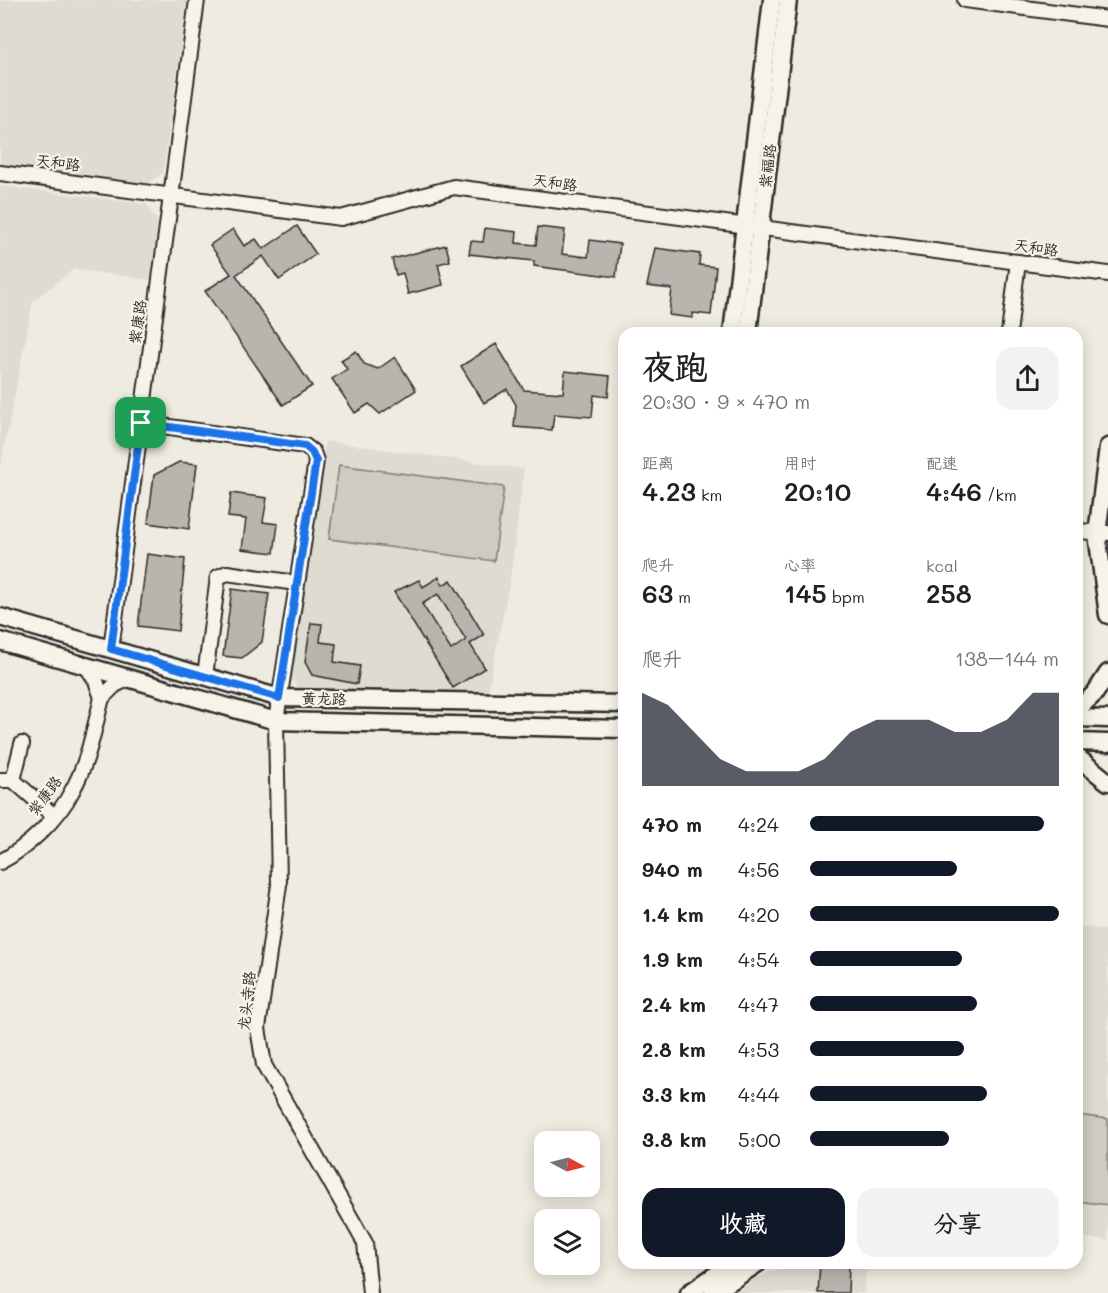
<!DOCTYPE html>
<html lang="zh">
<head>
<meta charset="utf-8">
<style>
  :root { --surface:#fff; --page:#f2f2f2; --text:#202124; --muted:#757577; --accent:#111827 }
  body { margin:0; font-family:Mali,"LXGW WenKai TC",sans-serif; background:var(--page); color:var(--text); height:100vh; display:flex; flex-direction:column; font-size:22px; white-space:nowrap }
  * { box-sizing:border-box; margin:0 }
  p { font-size:20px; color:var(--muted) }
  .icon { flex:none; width:33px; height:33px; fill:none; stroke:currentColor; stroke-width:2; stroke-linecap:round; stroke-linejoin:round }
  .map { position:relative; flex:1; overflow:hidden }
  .side { position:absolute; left:618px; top:327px; width:465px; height:942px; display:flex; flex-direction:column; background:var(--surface); border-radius:18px; box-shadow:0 3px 15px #0003 }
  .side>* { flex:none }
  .needle { width:39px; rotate:97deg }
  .tools { position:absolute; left:534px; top:1131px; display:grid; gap:12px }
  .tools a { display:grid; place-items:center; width:66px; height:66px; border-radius:12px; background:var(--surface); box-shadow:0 3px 15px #0003; font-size:30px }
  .pin { position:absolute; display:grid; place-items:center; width:51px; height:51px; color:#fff; margin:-26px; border-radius:12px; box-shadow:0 3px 9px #0006 }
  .round { display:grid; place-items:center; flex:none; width:63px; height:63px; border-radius:18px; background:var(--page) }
  .headline { display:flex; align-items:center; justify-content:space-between; height:102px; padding:0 24px }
  h1 { font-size:33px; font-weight:600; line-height:45px }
  .figures { display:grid; grid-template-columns:repeat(3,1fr); gap:9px; height:102px; padding:6px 24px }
  .figures div { display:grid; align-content:center }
  .figures b { font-size:26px; font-weight:600 }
  .figures small { font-size:16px; font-weight:400 }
  .figures p { font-size:16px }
  .chart { height:168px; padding:12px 24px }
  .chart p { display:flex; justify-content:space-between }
  .chart svg { width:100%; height:108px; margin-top:6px; fill:var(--accent); opacity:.7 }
  .cta { display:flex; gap:12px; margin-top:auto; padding:12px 24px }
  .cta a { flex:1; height:69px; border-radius:18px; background:var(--accent); color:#fff; font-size:24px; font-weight:600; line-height:69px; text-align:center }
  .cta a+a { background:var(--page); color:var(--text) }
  ul { padding:0 24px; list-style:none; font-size:20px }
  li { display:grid; grid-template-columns:96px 72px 1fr; align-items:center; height:45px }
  li i { height:15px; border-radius:8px; background:var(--accent) }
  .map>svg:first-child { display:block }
  .built { fill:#dedbd1 }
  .green { fill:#cfcbc2; stroke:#7d7b76; stroke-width:1.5 }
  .building { fill:#b8b5ae; stroke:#2b2b2b; stroke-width:1.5; fill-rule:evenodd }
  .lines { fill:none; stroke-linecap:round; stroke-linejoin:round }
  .minor-casing { stroke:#2b2b2b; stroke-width:18 }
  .major-casing { stroke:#2b2b2b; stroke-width:21 }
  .minor { stroke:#f7f3e8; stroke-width:14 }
  .major { stroke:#f7f3e8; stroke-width:16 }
  .route-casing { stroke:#fff; stroke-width:12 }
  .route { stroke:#1a73e8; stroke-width:8 }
  .labels { text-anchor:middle; stroke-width:4.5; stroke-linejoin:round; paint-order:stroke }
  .street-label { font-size:15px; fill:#2b2b2b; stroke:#f7f3e8 }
</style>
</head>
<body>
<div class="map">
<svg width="1108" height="1293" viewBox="0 0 1108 1293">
  <rect width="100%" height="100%" fill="#efebe0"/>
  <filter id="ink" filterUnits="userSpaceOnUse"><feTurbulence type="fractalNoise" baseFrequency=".0167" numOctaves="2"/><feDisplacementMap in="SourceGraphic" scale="12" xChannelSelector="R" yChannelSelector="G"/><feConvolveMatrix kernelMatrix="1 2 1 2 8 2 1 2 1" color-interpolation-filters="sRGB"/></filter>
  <g filter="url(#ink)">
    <!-- built -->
    <g class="built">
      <polygon points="0,0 187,0 163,173 147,184 0,167"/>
      <polygon points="0,186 146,204 158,222 150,280 74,269 33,301 0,469"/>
      <polygon points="325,441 524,469 510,580 487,695 302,691 290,678"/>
      <polygon points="1077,926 1108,930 1108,1240 1077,1237"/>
      <polygon points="792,1263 867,1263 864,1293 735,1293 755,1279"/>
    </g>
    <!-- green -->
    <g class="green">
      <polygon points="339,465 504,487 494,561 329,539"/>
      <polygon points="1077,1115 1108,1119 1108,1205 1077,1201"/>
    </g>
    <!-- building -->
    <g class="building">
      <polygon points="297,226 316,254 279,280 263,256 236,275 312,386 283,405 205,291 231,274 210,245 233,229 244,246 256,239 263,249"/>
      <polygon points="538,227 565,230 562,254 588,257 590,240 620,244 616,277 534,266 534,261 469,254 471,241 483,242 485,228 517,232 516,243 536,245"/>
      <polygon points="446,245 450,261 438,264 443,285 408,294 403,273 396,275 392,259"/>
      <polygon points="655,248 700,254 699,265 716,267 711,315 693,313 693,318 669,315 672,289 647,286"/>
      <polygon points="496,344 524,390 563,393 565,371 610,376 608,397 594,395 592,417 554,414 552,430 514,427 516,405 507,389 484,403 461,366"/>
      <polygon points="356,351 364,364 378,369 395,357 416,390 380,414 369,404 355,413 332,379 347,369 341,360"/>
      <polygon points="179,462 197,464 189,529 148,523 154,475"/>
      <polygon points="231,493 267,498 263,522 278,524 274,553 242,549 246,519 228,517"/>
      <polygon points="147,554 185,559 178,631 138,626"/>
      <path d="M439,577L443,585L451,580L484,635L470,644L485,668L453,688L394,592L419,580L423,587ZM438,594L466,640L451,650L422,604Z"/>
      <polygon points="232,589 269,594 262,642 242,658 223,656"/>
      <polygon points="311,623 322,624 320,642 336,644 334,662 360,666 357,684 312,675 305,662"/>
      <polygon points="820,1263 849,1263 848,1293 818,1293"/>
    </g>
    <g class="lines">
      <defs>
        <g id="minor">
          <polyline points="965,0 1108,19"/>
          <polyline points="0,173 341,218 454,187 1108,274"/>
          <polyline points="1009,333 1018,262"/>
          <polyline points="141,423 305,446 313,452 316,461 276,721 279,885 258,1028 264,1065 365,1243 370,1293"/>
          <polyline points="1077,531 1108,533"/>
          <polyline points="111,649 197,0"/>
          <polyline points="87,667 96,681 102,698"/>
          <polyline points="205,676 218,577 227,573 296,583"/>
          <polyline points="102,698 115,685 128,679"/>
          <polyline points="0,780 13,780 54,816"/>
          <polyline points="13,780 22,744"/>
          <path d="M0,862C27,848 58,819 72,791C88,763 94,729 102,698"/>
        </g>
        <g id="major">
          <polyline points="732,333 772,0"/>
          <polyline points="748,333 788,0"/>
          <polyline points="1108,447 1097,534 1108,615"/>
          <polyline points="0,617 280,698 624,704"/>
          <polyline points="0,641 276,721 624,729"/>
          <polyline points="1077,710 1095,693 1108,673"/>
          <polyline points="1077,718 1108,719"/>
          <polyline points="1077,742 1108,743"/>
          <polyline points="1077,757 1108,782"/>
          <polyline points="689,1293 733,1263"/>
          <polyline points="713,1293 758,1263"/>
        </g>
      </defs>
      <!-- minor casing -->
      <use href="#minor" class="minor-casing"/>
      <!-- major casing -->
      <use href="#major" class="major-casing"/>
      <!-- minor -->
      <use href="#minor" class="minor"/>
      <!-- major -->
      <use href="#major" class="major"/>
    </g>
  </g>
  <g class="lines" filter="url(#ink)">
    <defs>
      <polygon id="route" points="141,423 305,446 312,452 316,461 279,698 111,649"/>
    </defs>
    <!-- route casing -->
    <use href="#route" class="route-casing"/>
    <!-- route -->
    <use href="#route" class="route"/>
  </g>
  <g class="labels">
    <!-- street labels -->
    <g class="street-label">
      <text transform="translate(58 163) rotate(7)" y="5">天和路</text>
      <text transform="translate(768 166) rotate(-83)" y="5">紫福路</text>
      <text transform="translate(555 183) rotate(8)" y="5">天和路</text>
      <text transform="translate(1036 248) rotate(8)" y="5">天和路</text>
      <text transform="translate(138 322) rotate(-82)" y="5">紫康路</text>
      <text transform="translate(324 699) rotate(1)" y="5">黄龙路</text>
      <text transform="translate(45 796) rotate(-53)" y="5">紫康路</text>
      <text transform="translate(247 1001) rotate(-84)" y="5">龙头寺路</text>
    </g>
  </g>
</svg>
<div class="tools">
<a><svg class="needle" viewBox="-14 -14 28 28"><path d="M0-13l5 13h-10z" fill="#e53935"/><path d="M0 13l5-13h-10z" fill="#757577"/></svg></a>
<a><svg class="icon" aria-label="layers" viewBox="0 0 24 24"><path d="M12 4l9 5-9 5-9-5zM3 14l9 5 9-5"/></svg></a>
</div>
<div class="pin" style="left:141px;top:423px;background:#1e9e55"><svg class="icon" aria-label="arrive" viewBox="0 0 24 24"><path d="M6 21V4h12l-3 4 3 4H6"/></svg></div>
<section class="side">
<div class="headline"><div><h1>夜跑</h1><p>20:30 · 9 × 470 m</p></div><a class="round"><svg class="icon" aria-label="share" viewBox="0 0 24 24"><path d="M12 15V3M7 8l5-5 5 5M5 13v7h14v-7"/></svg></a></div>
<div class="figures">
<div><p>距离</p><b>4.23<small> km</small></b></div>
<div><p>用时</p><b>20:10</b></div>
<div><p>配速</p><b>4:46<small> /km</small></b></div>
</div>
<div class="figures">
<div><p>爬升</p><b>63<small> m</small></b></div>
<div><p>心率</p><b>145<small> bpm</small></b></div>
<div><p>kcal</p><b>258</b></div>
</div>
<div class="chart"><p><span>爬升</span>138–144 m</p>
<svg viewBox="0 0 160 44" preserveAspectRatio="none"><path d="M0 44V6L10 11L20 22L30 33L40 38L50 38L60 38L70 33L80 22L90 17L100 17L110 17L120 22L130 22L140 17L150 6L160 6V44z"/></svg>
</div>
<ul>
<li><b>470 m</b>4:24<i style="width:94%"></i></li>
<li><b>940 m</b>4:56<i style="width:59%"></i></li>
<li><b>1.4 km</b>4:20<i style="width:100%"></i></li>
<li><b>1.9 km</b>4:54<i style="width:61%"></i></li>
<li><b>2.4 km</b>4:47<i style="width:67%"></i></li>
<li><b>2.8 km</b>4:53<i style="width:62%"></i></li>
<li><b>3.3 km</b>4:44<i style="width:71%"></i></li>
<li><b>3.8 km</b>5:00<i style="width:56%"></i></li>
</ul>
<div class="cta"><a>收藏</a><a>分享</a></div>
</section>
</div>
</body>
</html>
